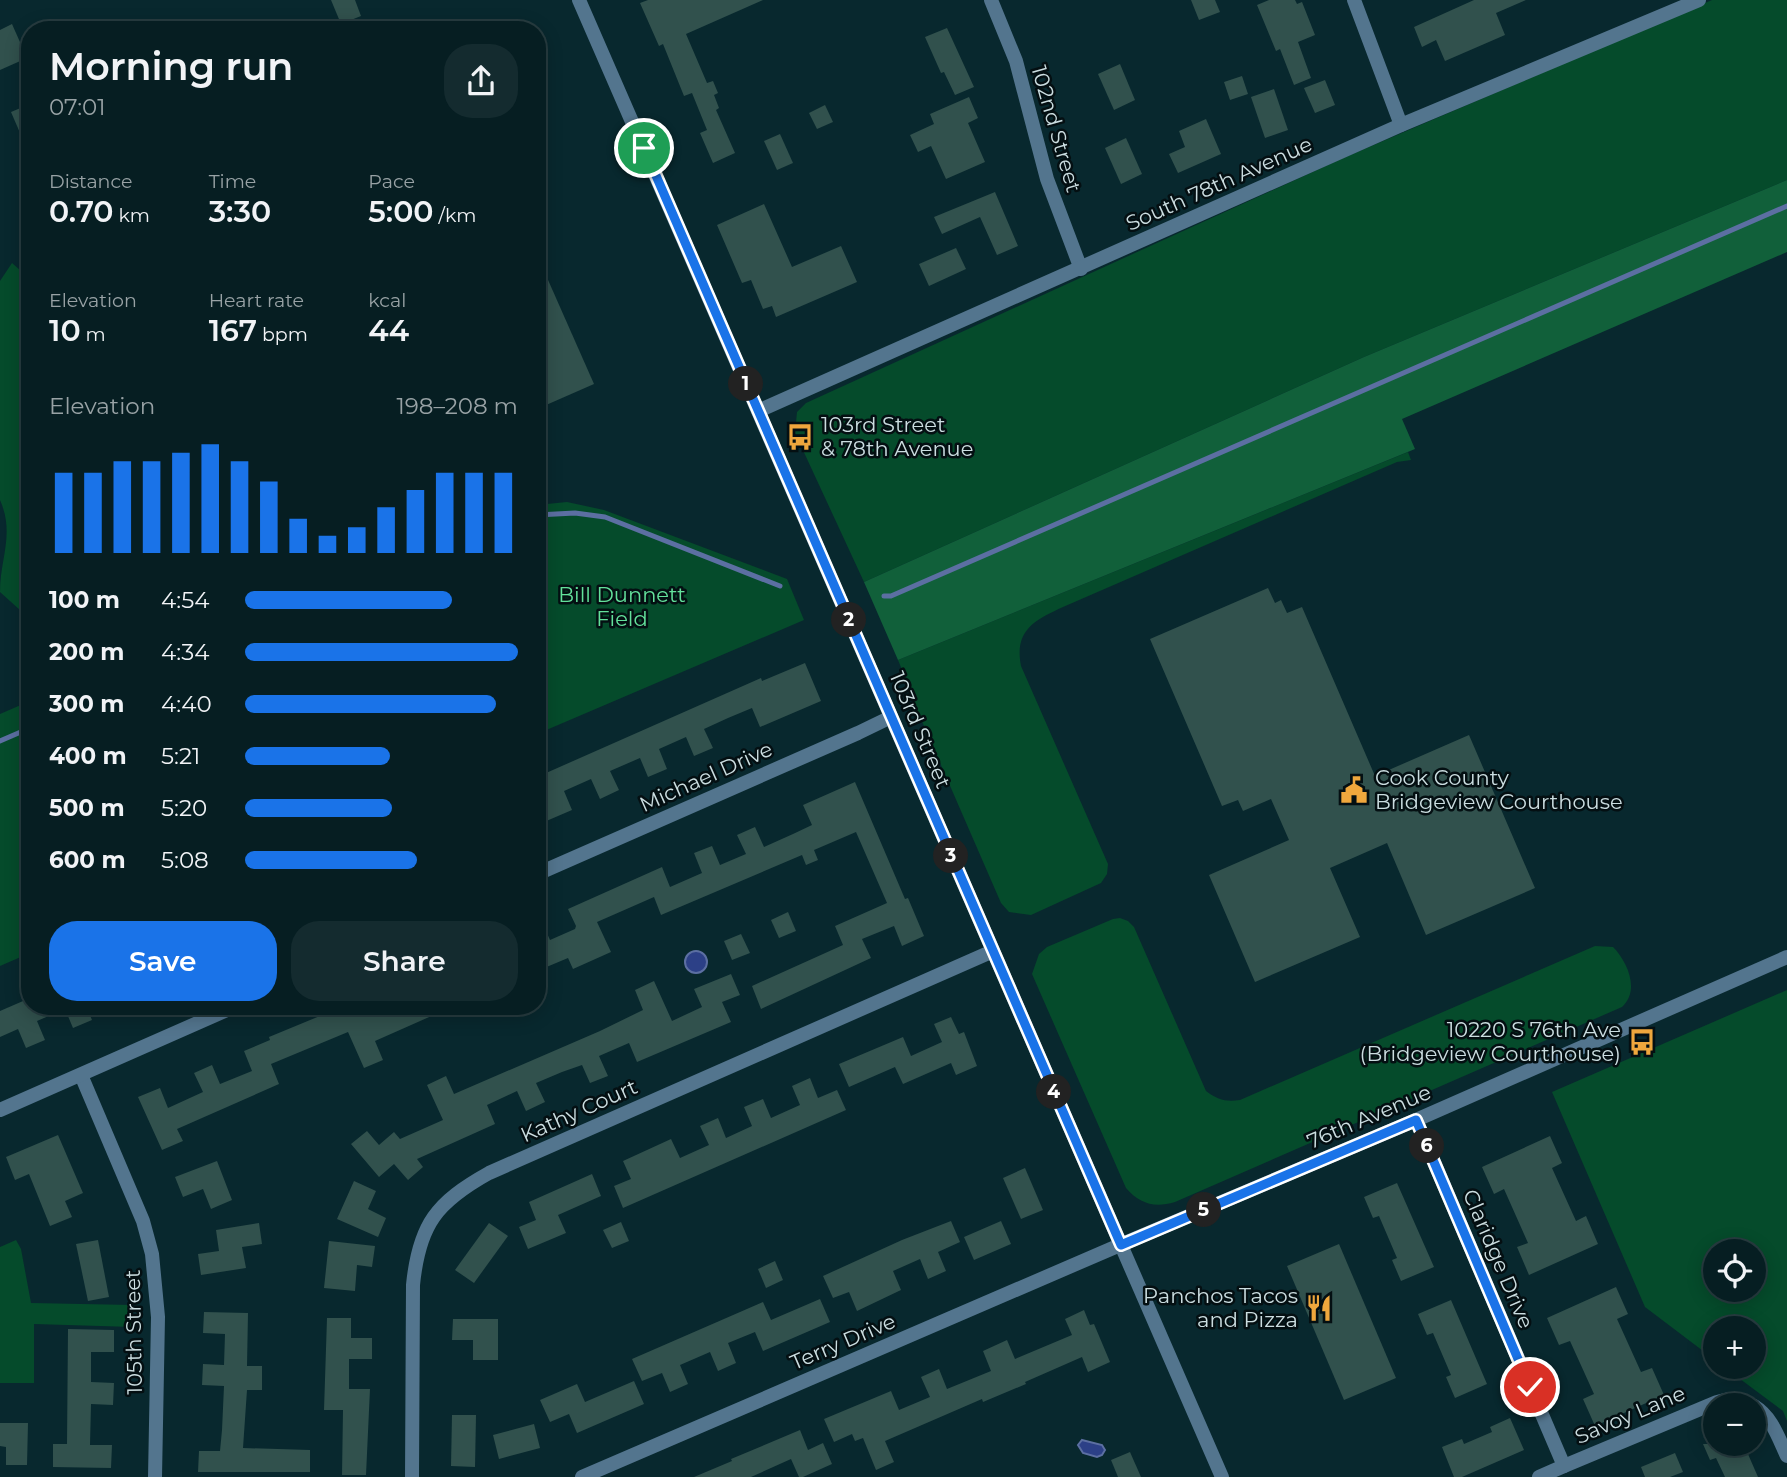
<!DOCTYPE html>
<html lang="en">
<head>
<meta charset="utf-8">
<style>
  :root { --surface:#061e22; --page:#142b2f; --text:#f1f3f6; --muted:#98a2a5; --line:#273c40; --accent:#1a73e8 }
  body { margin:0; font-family:Montserrat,sans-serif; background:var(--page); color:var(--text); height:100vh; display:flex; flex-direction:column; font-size:26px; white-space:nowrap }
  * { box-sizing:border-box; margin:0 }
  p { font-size:23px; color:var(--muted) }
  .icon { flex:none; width:38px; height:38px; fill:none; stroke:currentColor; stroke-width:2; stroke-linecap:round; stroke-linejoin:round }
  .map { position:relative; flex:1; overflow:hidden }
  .side { position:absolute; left:21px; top:21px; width:525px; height:994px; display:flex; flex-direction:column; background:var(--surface); border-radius:28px; box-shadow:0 4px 18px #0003,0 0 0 2px var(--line) }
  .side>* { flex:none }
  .buttons { position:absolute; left:1703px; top:1239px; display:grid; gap:14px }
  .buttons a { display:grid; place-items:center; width:63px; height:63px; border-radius:50%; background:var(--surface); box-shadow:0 4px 18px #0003,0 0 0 2px var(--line); font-size:35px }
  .pin { position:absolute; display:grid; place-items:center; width:60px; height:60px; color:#fff; margin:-30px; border:4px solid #fff; border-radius:50%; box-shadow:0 2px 7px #0007 }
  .km { position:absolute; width:35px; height:35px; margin:-18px; border-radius:50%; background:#222; color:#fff; font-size:19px; line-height:35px; text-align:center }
  .round { display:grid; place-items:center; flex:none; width:74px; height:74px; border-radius:28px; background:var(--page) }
  .overview { display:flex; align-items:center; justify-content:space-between; height:119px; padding:0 28px }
  h1 { font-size:38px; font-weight:600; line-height:52px }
  .metrics { display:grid; grid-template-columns:repeat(3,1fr); gap:10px; height:119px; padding:7px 28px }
  .metrics div { display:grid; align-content:center }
  .metrics b { font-size:30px; font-weight:600 }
  .metrics small { font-size:19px; font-weight:400 }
  .metrics p { font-size:19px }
  .chart { height:196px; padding:14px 28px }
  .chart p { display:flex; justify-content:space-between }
  .chart svg { width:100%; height:126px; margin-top:7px; stroke:var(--accent); stroke-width:6 }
  .button { display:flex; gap:14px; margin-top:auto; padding:14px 28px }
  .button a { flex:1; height:80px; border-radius:28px; background:var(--accent); color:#fff; font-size:28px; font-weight:600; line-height:80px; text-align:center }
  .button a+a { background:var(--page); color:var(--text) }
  ul { padding:0 28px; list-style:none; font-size:23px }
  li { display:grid; grid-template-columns:112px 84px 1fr; align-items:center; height:52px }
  li i { height:18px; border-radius:9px; background:var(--accent) }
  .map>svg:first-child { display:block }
  .green { fill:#054b2b; fill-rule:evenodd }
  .forest { fill:#11603a }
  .water { fill:#2c4087; stroke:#5c6fa2; stroke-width:2 }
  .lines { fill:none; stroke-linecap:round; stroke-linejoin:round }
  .stream { stroke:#5c6fa2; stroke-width:5 }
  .building { fill:#31514d }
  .minor { stroke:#53758e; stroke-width:14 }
  .tertiary { stroke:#53758e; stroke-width:14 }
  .route-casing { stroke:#fff; stroke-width:14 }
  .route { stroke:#1a73e8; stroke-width:9 }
  .labels { text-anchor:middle; stroke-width:5; stroke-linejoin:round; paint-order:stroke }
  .street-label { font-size:21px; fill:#cbdde0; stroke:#040f12 }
  .poi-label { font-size:21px; fill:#cbdde0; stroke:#040f12; text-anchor:start }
  .park-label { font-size:21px; fill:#63e19b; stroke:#040f12 }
</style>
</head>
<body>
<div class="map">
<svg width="1787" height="1477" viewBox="0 0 1787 1477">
  <rect width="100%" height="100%" fill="#08282e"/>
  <!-- green -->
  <g class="green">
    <polygon points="1712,0 1787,0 1787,180 1364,357 864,582 795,433 797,412 806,403 1341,159"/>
    <path d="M12,263L30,279V619L0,592C0,558 15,534 0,500V281Z"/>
    <path d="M1408,452L1411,460L1397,462L1063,607C1035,620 1014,630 1021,666L1108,864L1107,874L1101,883L1031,915L1009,912L1001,903L914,703L915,701L898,660Z"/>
    <polygon points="567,502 604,510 787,579 804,620 537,734 537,505"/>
    <polygon points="30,701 30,953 0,966 0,714"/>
    <path d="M1120,918L1128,921L1134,927L1206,1091C1218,1100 1226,1102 1240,1100L1595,946L1613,947C1628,962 1640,991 1622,1007L1175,1202C1154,1208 1140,1204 1126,1188L1032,974L1039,954L1047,947L1113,919Z"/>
    <path d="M1787,990V1421L1783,1411L1724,1367H1754V1328H1715V1360L1645,1307L1552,1092ZM1715,1251H1754V1290H1715Z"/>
    <polygon points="16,1240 21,1249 31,1303 133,1305 133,1327 34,1324 34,1383 0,1383 0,1247"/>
  </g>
  <!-- forest -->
  <polygon class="forest" points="1787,180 1787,252 1402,419 1415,449 898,660 864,582 1364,357"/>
  <!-- water -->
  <g class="water">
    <circle cx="696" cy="962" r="11"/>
    <polygon points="1082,1440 1102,1445 1105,1450 1102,1455 1097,1457 1083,1453 1078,1445"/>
  </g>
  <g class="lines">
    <!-- stream -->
    <g class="stream">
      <polyline points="537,515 575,513 605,517 780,586"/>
      <polyline points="884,596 891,596 1787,206"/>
      <polyline points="0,741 30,728"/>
    </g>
  </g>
  <!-- building -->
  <g class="building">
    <polygon points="331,0 355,0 361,16 341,24"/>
    <polygon points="648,0 763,0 686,34 707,83 713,81 718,93 714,95 719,108 716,110 735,153 713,163 700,133 707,130 692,93 684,96 663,44 659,46 640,3"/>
    <polygon points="1191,0 1215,0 1220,12 1199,20"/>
    <polygon points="1269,0 1295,0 1297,4 1302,2 1315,35 1298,42 1311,78 1294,85 1280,49 1276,51 1257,5"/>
    <polygon points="1474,0 1526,0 1496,13 1505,35 1445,61 1436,40 1422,47 1414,27"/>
    <polygon points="12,24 27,58 0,70 0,30"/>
    <polygon points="947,28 974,87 955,95 944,72 941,73 925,37"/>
    <polygon points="1120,64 1135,100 1114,110 1098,74"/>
    <polygon points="1242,76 1248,94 1230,100 1224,82"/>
    <polygon points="1325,80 1335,105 1315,113 1304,88"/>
    <polygon points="1274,89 1288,130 1265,138 1251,97"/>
    <polygon points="969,97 978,118 968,123 985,162 946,179 931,146 918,152 910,135 934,124 930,114"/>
    <polygon points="30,104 30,156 11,112"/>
    <polygon points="825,105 833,122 817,129 809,113"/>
    <polygon points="1206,119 1221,154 1178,173 1169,154 1185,147 1179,131"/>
    <polygon points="780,134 793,163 777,170 764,141"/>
    <polygon points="1126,138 1142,174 1121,184 1105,148"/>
    <polygon points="995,192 1018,246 997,255 980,217 942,234 934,217"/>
    <polygon points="764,204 792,267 841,246 857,282 776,317 772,306 763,309 751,280 742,283 717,225"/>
    <polygon points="956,248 966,269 929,286 919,264"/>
    <polygon points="537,255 594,384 537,409"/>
    <polygon points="1268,588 1275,603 1281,600 1287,613 1302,607 1375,776 1469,735 1535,888 1426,935 1387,843 1330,868 1360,937 1255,982 1209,875 1289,840 1271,799 1243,811 1238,800 1222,806 1150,639"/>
    <polygon points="805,663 821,701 760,727 752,708 728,718 704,729 713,748 694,756 686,737 659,749 667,769 648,777 640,758 610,771 619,790 600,799 591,779 564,791 572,810 537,825 537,777 761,678 762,681"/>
    <polygon points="855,782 905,899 908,898 924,936 902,946 894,926 862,939 871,958 761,1009 752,986 843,945 835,926 887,903 856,832 814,850 818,860 806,865 802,855 661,915 654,897 597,922 611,952 573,969 568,958 537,971 537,911 550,940 575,929 576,926 568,909 662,867 670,887 702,873 694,853 712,846 720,865 746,854 737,835 755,827 764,847 793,834 812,825 803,805"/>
    <polygon points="788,912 796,931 779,938 771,920"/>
    <polygon points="741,934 750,953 732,960 724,941"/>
    <polygon points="731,974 740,995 722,1002 731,1022 637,1062 629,1043 599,1056 608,1076 590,1083 582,1065 562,1072 536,1083 545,1102 526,1111 517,1091 487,1105 495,1124 417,1159 423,1167 408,1180 394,1164 379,1177 351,1144 367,1131 379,1145 394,1132 400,1139 443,1120 427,1085 446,1076 454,1094 600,1031 643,1010 635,990 654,981 672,1021 702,1007 694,989"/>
    <polygon points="30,998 30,1006 86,1006 92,1020 73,1028 65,1009 37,1021 45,1040 26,1048 18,1029 0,1037 0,1011"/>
    <polygon points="344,1006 454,1006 375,1041 383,1060 364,1068 348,1032 271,1064 279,1084 177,1129 183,1141 162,1150 138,1097 160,1088 168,1108 203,1092 194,1073 212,1065 220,1084 252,1071 244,1051 270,1040 269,1037"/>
    <polygon points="951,1017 959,1034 964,1032 977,1066 956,1075 951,1063 903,1084 895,1067 849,1087 839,1064 903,1037 911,1056 942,1042 934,1024"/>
    <polygon points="810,1078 818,1098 837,1090 846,1110 623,1208 614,1186 631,1179 623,1161 671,1139 680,1158 709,1145 700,1126 718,1118 726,1138 752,1126 744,1107 763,1099 771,1118 800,1105 792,1086"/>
    <polygon points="58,1135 83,1193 65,1201 72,1217 50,1226 29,1174 15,1180 6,1157"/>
    <polygon points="1550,1136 1562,1163 1552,1168 1576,1221 1586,1216 1598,1244 1529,1275 1517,1247 1528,1243 1504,1189 1494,1194 1482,1167"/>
    <polygon points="217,1161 232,1200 211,1209 203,1189 183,1197 175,1177"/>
    <polygon points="1025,1168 1043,1210 1021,1219 1003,1178"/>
    <polygon points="592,1174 601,1196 558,1215 566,1233 528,1249 519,1227 536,1220 529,1202"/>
    <polygon points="354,1181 376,1191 368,1209 386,1218 378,1237 337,1219"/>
    <polygon points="1397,1183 1434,1267 1401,1281 1392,1260 1397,1258 1379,1216 1373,1218 1364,1197"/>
    <polygon points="951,1221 960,1242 938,1252 946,1271 928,1279 920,1259 893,1271 901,1290 857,1311 849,1292 833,1298 823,1276 902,1240"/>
    <polygon points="1001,1221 1011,1244 974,1260 964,1237"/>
    <polygon points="621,1222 629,1241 612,1248 603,1230"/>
    <polygon points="259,1223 262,1244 242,1247 246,1268 201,1275 198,1254 219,1251 216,1230"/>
    <polygon points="489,1223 508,1236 474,1283 455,1270"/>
    <polygon points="98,1240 109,1297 88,1301 76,1244"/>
    <polygon points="329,1241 375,1246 372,1267 357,1265 355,1291 324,1288"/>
    <polygon points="1339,1244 1396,1378 1344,1400 1287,1266"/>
    <polygon points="775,1261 783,1280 766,1288 758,1269"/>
    <polygon points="1616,1287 1628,1314 1617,1319 1641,1372 1652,1368 1664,1395 1595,1426 1583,1399 1594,1394 1570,1341 1559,1345 1547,1318"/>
    <polygon points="820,1299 830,1322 763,1351 755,1332 728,1343 736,1363 718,1371 710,1352 680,1365 688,1384 670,1392 662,1373 642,1381 632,1359 763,1302 771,1320"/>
    <polygon points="1451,1300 1487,1384 1455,1398 1446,1377 1451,1375 1433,1333 1427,1335 1418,1314"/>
    <polygon points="1084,1310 1090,1325 1094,1324 1110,1362 1088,1372 1082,1357 1025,1382 1026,1384 983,1402 982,1399 885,1441 894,1462 876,1470 863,1438 855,1441 852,1434 834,1442 824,1419 891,1391 899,1410 930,1397 921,1377 939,1369 947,1389 991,1371 983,1351 1007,1340 1015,1359 1072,1335 1065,1319"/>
    <polygon points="204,1312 248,1313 247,1366 262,1366 262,1390 247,1390 243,1448 310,1450 310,1472 198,1472 199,1451 220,1451 222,1430 224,1386 202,1385 203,1364 224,1365 225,1334 203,1333"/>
    <polygon points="327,1318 351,1318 351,1338 372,1338 372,1359 349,1359 349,1389 370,1389 366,1475 342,1475 343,1410 324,1410"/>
    <polygon points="453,1319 498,1319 498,1360 473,1360 473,1340 452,1340"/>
    <polygon points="68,1329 114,1330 114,1352 91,1352 91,1382 114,1383 113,1405 91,1404 90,1445 112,1445 111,1468 53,1467 53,1444 67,1444"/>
    <polygon points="634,1381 644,1404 577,1433 569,1414 550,1422 540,1400 577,1384 585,1402"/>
    <polygon points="452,1415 476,1415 475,1467 451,1466"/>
    <polygon points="1510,1418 1524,1450 1462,1477 1454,1477 1442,1447 1462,1439 1464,1444 1492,1432 1490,1427"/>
    <polygon points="0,1423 28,1423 27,1465 6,1465 6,1447 0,1446"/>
    <polygon points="534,1424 540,1448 499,1459 493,1435"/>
    <polygon points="800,1430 808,1450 823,1443 832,1464 803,1477 799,1477 791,1459 751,1477 694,1477 732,1461 731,1459"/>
    <polygon points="1703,1444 1748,1444 1744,1445 1758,1477 1725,1477 1716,1458 1710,1460"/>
    <polygon points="1130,1452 1141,1477 1118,1477 1111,1460"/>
    <polygon points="1675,1453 1683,1472 1670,1477 1645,1477 1641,1467"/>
  </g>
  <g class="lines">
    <!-- minor -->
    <g class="minor">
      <polyline points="991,0 1016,61 1047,179 1081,269"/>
      <polyline points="1354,0 1401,125"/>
      <polyline points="758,411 1401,125 1699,0"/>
      <polyline points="537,874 858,733 891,717"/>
      <polyline points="81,1075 143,1221 152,1254 158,1317 155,1477"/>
      <polyline points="0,1110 236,1006"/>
      <polyline points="1416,1120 1564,1466 1539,1477"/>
      <path d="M1754,1406C1772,1417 1778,1437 1787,1456"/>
      <polyline points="1564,1466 1717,1402 1729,1399 1752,1405"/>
      <path d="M412,1477L413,1285C419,1224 437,1202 489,1173L993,951"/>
      <polyline points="582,1477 1120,1245"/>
    </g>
    <!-- tertiary -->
    <g class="tertiary">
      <polyline points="579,0 1222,1477"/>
      <polyline points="1120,1245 1416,1120 1787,957"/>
    </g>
  </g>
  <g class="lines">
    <defs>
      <polyline id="route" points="644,148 1121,1245 1416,1120 1530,1387"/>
    </defs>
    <!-- route casing -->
    <use href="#route" class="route-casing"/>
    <!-- route -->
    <use href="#route" class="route"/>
  </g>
  <!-- icons -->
  <defs>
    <symbol id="bus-bare" viewBox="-9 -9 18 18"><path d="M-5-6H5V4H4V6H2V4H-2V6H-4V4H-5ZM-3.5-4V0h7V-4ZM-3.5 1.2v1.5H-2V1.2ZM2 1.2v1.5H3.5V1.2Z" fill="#efa73d" stroke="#040f12" stroke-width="2.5" paint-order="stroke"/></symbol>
    <symbol id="civic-bare" viewBox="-9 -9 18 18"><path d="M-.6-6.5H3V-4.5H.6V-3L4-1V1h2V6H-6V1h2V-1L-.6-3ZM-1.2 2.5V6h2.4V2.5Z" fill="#efa73d" stroke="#040f12" stroke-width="2.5" paint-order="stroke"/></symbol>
    <symbol id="restaurant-bare" viewBox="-9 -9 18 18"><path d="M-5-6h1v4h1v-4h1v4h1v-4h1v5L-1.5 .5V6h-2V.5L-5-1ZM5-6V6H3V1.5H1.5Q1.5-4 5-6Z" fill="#efa73d" stroke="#040f12" stroke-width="2.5" paint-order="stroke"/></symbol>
  </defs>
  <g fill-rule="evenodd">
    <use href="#bus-bare" x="781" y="418" width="38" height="38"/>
    <use href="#civic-bare" x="1335" y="771" width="38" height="38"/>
    <use href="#bus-bare" x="1623" y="1023" width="38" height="38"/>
    <use href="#restaurant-bare" x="1300" y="1289" width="38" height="38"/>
  </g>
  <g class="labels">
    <!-- street labels -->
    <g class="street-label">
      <text transform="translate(1056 129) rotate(74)" y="7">102nd Street</text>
      <text transform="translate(1219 184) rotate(-24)" y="7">South 78th Avenue</text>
      <text transform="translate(920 730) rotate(67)" y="7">103rd Street</text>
      <text transform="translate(706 777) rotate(-24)" y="7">Michael Drive</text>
      <text transform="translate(579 1111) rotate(-24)" y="7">Kathy Court</text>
      <text transform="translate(1369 1117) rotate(-23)" y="7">76th Avenue</text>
      <text transform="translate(1498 1259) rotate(67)" y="7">Claridge Drive</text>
      <text transform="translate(134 1332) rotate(-91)" y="7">105th Street</text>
      <text transform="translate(843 1342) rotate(-23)" y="7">Terry Drive</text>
      <text transform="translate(1630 1415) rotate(-23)" y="7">Savoy Lane</text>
    </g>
    <!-- poi labels -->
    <g class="poi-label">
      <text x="821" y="432">103rd Street<tspan x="821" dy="24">&amp; 78th Avenue</tspan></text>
      <text x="1375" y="785">Cook County<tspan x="1375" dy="24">Bridgeview Courthouse</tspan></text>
      <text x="1621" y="1037" text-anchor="end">10220 S 76th Ave<tspan x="1621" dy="24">(Bridgeview Courthouse)</tspan></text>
      <text x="1298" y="1303" text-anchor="end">Panchos Tacos<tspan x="1298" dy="24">and Pizza</tspan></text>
    </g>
    <!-- park labels -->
    <g class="park-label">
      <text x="622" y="602">Bill Dunnett<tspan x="622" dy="24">Field</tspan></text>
    </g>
  </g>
</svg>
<div class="buttons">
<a><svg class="icon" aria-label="locate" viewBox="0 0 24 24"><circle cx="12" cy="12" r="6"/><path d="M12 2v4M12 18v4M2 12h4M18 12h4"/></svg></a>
<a>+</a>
<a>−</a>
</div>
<div class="pin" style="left:644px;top:148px;background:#1e9e55"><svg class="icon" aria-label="arrive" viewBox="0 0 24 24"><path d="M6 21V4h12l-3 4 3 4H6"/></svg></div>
<div class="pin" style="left:1530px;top:1387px;background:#d93025"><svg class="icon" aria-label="check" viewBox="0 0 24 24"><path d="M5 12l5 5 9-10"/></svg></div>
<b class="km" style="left:746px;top:384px">1</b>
<b class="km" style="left:849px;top:620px">2</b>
<b class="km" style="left:951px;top:856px">3</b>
<b class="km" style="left:1054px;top:1092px">4</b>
<b class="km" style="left:1204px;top:1210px">5</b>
<b class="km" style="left:1427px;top:1146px">6</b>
<section class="side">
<div class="overview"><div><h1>Morning run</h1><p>07:01</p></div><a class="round"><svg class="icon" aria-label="share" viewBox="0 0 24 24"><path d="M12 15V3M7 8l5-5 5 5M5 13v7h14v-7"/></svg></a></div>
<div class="metrics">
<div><p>Distance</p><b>0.70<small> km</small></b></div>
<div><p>Time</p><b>3:30</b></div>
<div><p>Pace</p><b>5:00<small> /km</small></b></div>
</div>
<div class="metrics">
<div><p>Elevation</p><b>10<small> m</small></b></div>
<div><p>Heart rate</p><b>167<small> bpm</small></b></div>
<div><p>kcal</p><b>44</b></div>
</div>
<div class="chart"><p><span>Elevation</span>198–208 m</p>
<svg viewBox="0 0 160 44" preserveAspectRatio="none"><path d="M5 44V16M15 44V16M25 44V12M35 44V12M45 44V9M55 44V6M65 44V12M75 44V19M85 44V32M95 44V38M105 44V35M115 44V28M125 44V22M135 44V16M145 44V16M155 44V16"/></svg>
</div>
<ul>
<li><b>100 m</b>4:54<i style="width:76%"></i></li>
<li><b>200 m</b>4:34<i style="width:100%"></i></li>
<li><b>300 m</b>4:40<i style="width:92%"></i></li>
<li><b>400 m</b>5:21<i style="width:53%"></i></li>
<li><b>500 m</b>5:20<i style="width:54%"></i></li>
<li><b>600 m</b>5:08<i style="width:63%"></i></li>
</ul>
<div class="button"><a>Save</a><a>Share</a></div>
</section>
</div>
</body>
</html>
